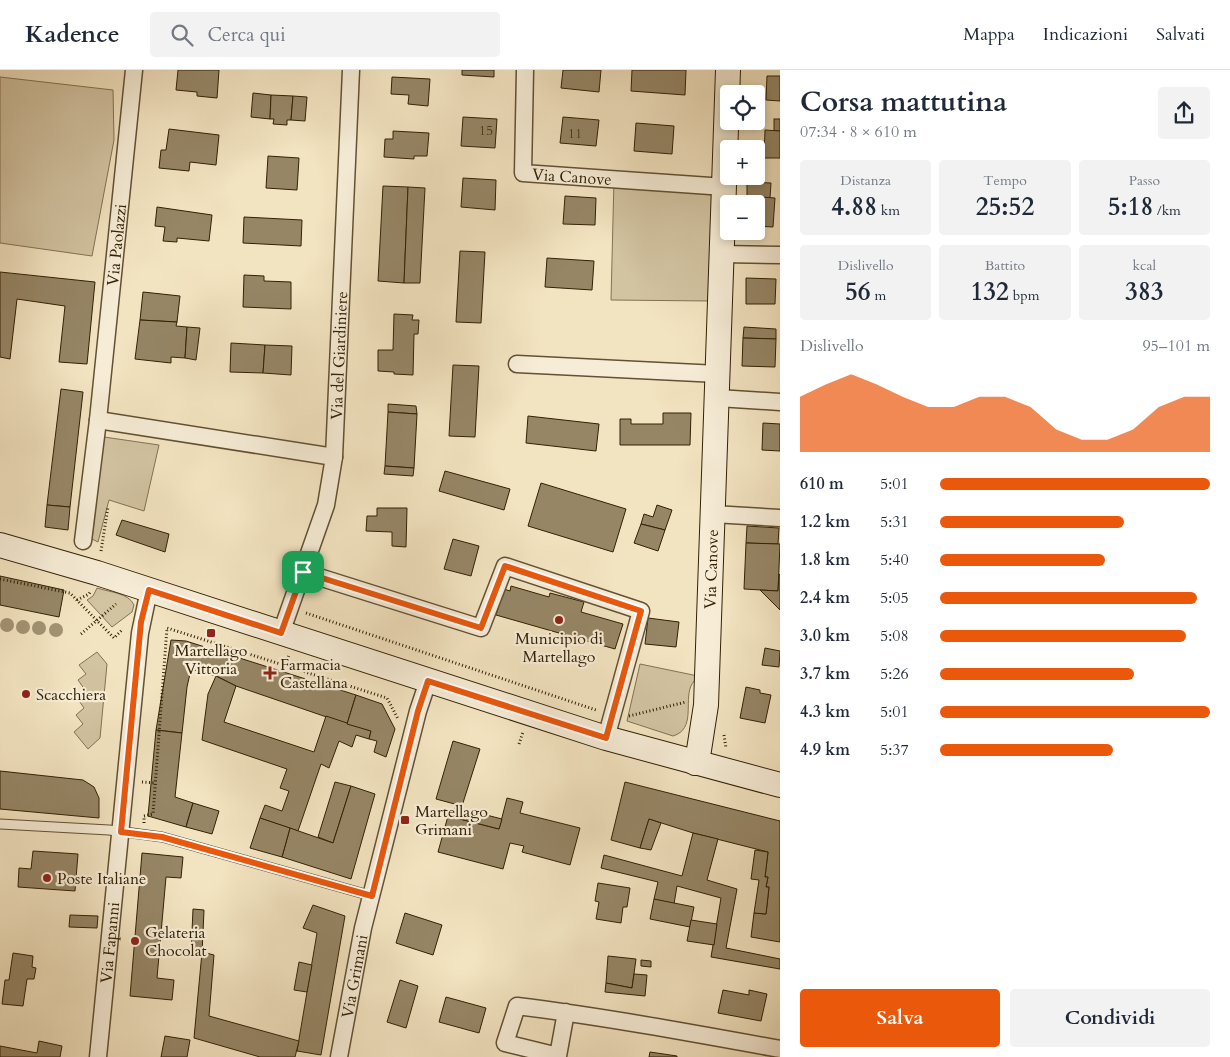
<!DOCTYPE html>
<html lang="it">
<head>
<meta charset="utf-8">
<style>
  :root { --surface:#fff; --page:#f2f2f3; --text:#1f2937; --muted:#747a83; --line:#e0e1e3; --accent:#ea580c }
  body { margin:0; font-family:Cardo,serif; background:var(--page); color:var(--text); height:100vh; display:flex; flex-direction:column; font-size:19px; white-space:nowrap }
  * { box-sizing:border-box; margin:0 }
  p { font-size:16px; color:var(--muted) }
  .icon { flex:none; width:28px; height:28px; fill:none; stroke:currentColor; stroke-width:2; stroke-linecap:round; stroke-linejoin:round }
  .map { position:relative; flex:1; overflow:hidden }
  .sheet { display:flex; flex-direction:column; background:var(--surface); width:450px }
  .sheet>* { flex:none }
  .buttons { position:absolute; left:720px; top:15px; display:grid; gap:10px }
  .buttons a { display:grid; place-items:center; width:45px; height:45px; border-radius:5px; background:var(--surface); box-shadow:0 2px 8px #0003; font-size:25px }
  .pin { position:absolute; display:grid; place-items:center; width:42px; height:42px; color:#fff; margin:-21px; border-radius:10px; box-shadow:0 2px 8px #0006 }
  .round { display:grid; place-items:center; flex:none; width:52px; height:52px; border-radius:5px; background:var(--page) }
  .head { display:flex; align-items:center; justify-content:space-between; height:85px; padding:0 20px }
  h1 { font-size:28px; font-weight:600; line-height:38px }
  .metrics { display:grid; grid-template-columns:repeat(3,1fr); gap:8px; height:85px; padding:5px 20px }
  .metrics div { display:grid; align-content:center; border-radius:5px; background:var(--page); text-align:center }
  .metrics b { font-size:25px; font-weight:600 }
  .metrics small { font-size:14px; font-weight:400 }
  .metrics p { font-size:14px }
  .chart { height:140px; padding:10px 20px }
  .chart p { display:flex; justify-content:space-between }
  .chart svg { width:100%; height:90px; margin-top:5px; fill:var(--accent); opacity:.7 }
  .button { display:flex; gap:10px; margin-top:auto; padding:10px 20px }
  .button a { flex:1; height:58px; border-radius:5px; background:var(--accent); color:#fff; font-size:20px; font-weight:600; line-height:58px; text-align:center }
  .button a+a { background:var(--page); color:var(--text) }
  ul { padding:0 20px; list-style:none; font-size:16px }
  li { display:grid; grid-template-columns:80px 60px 1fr; align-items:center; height:38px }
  li i { height:12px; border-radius:6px; background:var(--accent) }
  header { display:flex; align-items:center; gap:30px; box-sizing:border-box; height:70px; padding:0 25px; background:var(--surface); border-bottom:1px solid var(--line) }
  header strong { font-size:24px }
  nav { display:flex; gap:28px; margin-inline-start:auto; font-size:18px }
  .search { width:350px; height:45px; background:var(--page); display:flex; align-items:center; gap:12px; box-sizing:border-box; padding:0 18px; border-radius:5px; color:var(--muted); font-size:19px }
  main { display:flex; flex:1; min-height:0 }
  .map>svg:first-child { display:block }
  .green { fill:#d2c3a1; stroke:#827252 }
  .building { fill:#968666; stroke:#322004 }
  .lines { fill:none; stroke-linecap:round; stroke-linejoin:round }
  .lane-casing { stroke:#625133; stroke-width:11 }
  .street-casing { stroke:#625133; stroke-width:19 }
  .secondary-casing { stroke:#322004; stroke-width:26 }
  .path { stroke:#322004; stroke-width:3; stroke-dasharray:1 2.5; stroke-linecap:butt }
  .lane { stroke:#f7edd7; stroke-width:9 }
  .street { stroke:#f7edd7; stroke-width:16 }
  .secondary { stroke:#f7edd7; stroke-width:24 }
  .tree { fill:#a39373 }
  .route-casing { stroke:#fff; stroke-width:10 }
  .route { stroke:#ea580c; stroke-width:6 }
  .poi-dot { fill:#8f2418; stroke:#f7edd7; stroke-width:2 }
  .labels { text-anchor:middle; stroke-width:4.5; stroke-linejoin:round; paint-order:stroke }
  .number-label { font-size:14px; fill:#4b3a1c }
  .street-label { font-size:16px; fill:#322004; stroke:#f7edd7 }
  .poi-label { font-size:16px; fill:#322004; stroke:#f7edd7; text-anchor:start }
</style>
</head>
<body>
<header>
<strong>Kadence</strong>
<div class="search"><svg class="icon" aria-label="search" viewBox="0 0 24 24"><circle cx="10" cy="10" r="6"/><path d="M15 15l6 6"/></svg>Cerca qui</div>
<nav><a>Mappa</a><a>Indicazioni</a><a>Salvati</a></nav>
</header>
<main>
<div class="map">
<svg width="780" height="987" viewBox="0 0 780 987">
  <rect width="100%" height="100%" fill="#f3e4c1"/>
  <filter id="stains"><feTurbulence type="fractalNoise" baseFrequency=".004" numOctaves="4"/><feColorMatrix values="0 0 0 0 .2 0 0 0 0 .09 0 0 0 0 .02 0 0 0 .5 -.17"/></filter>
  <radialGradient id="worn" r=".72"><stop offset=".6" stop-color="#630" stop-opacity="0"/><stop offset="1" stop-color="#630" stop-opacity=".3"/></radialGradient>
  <!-- green -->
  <g class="green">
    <polygon points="0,7 113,20 114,70 92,186 0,173"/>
    <polygon points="614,109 714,116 711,231 611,230"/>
    <polygon points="104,367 159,375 144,441 109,430 98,472 92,469"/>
    <path d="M97,518C109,522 129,523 134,535L132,542L112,557L87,530L93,526Z"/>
    <polygon points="97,582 107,594 100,668 88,679 74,662 83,654 76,645 84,638 77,628 85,620 78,610 86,604 79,595"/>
    <path d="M640,594L698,606C696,609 692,613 691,616C684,632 696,659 673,666L627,651Z"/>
  </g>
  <!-- building -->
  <g class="building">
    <polygon points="178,0 219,0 217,28 197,26 197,22 176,20"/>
    <polygon points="462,0 494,0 494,7 462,5"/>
    <polygon points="563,0 601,0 599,22 561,18"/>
    <polygon points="632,0 686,0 685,25 631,21"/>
    <polygon points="767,6 780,6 780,31 766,30"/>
    <polygon points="392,7 430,9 428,36 408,34 409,25 391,24"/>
    <polygon points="253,23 271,25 270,49 251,47"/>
    <polygon points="271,25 293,26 291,50 287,50 287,55 273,54 274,49 270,49"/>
    <polygon points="293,26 307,27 305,51 291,50"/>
    <polygon points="463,47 497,49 495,78 461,76"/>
    <polygon points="563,47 599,50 596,76 560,73"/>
    <rect x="774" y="49" width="6" height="12"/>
    <polygon points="636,53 674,56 672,84 634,81"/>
    <polygon points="169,59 219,65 216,95 190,92 189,101 159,98 161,80 166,80"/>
    <polygon points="765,60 780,61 780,88 764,88"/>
    <polygon points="393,61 429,63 427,86 414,86 414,89 384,87 385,69 393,69"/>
    <polygon points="268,86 299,88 297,120 266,118"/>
    <polygon points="463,108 496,110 495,140 461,137"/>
    <polygon points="747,112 771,113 770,128 747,126"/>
    <polygon points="383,116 408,117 404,213 378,211"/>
    <polygon points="408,117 425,118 420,213 404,213"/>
    <polygon points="565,126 596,128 595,155 563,154"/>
    <polygon points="747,126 775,128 773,157 756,156 756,134 746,134"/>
    <polygon points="157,137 212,145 209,171 177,168 177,172 163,171 165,157 155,156"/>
    <polygon points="244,147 302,150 301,176 243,173"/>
    <polygon points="460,181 485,182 481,253 456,252"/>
    <polygon points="547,188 594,191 592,220 545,217"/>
    <polygon points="0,202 95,212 87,294 59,292 65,236 17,229 10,289 0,287"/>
    <polygon points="244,205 264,206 264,211 291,212 291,239 243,237"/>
    <polygon points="746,208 776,209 775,234 746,234"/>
    <polygon points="143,222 180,226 177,252 140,250"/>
    <polygon points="394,244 413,245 412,250 419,250 418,264 414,264 413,305 394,304 394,302 378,301 378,280 393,280"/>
    <polygon points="140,250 177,252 176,256 187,257 185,288 171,287 171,293 135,289"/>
    <polygon points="187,257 200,258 196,290 185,288"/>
    <polygon points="744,257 776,259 776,269 743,268"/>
    <polygon points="743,268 776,269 775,297 742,296"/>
    <polygon points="231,273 265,275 263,303 230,302"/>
    <polygon points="265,275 292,276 291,305 263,303"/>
    <polygon points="453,295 479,296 475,367 449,366"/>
    <polygon points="61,319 83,322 70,437 47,435"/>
    <polygon points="388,334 416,336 417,344 388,342"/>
    <polygon points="388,342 417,344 414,398 385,396"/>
    <polygon points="663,343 691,343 690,375 620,375 620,349 631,349 631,354 663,354"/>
    <polygon points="528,346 599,354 596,381 526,373"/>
    <polygon points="763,353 780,354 780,381 762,380"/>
    <polygon points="385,396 414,398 413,406 384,404"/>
    <polygon points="445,401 510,419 504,440 439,421"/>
    <polygon points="541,413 626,439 613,482 528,456"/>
    <polygon points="47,435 70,437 68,460 45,457"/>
    <polygon points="657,435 672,440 665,460 641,454 644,444 653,447"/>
    <polygon points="377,438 407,438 406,477 392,476 392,462 366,461 367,446 377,446"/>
    <polygon points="122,450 169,464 165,482 116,465"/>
    <polygon points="641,454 665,460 658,481 634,473"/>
    <polygon points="747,456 779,458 778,474 746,473"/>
    <polygon points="453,469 479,476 471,506 444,499"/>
    <polygon points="746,473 780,474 778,521 744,519"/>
    <polygon points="779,504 780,505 780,540 760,520 778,521"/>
    <polygon points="0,506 64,520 59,547 0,535"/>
    <polygon points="511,516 549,527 550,523 584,532 581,542 623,554 615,579 496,545 504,519 510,521"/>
    <polygon points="648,548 679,552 676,577 645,574"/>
    <polygon points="171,570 186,571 356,625 347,654 236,616 216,606 191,599 187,617 182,663 156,660"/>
    <polygon points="765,578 780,581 779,597 762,595"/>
    <polygon points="216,606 236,616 224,652 314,682 326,646 371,661 369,669 356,665 352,677 339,671 329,698 321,694 298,761 260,748 265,735 282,741 289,721 280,718 287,699 202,670 208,624"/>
    <polygon points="746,617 760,620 760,623 771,625 765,653 740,648"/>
    <polygon points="356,625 382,634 395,659 386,687 374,682 377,671 369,669 371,661 347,654"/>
    <polygon points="156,660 182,663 175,727 193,733 186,757 148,746"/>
    <polygon points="453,671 480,679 462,736 436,729"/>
    <polygon points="0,701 83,710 94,717 99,728 99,748 0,739"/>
    <polygon points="335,712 351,716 333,773 318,767"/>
    <polygon points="625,712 780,751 780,872 751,867 754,843 766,844 769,817 766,817 768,807 765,807 768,782 693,763 649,749 640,778 611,770"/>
    <polygon points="351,716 375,724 351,809 282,787 290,758 333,773"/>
    <polygon points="507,728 523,732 520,743 580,758 570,795 522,782 524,776 510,773 503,799 438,782 448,746 499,759"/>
    <polygon points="193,733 219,741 212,764 186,757"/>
    <polygon points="455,737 502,749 499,759 452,747"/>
    <polygon points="260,748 290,758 282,787 250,778"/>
    <polygon points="649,749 661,753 651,780 640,778"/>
    <polygon points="693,763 718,769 707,810 737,819 726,878 780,889 780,899 711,887 721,828 677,816 674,834 654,829 658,812 601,798 604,785 682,806"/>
    <polygon points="755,780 768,782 765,807 768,807 766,817 769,817 766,844 754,843 759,810 751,809"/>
    <polygon points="33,781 78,784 75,821 18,817 19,798 31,799"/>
    <polygon points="142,783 183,787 181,808 166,807 157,908 174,910 172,930 130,926"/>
    <polygon points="598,813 630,818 627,837 623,837 621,853 596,849 599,832 595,831"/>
    <polygon points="654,829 694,837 690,857 650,849"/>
    <polygon points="313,835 345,846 321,985 297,981 317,863 303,858"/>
    <polygon points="193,839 204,840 202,884 191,884"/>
    <polygon points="405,843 442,855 433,885 396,873"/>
    <polygon points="70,845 98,846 97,858 69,857"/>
    <polygon points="691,850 717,854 714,875 687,871"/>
    <polygon points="202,882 214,885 209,946 299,971 295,987 260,987 194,968"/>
    <polygon points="13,883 33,886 32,897 36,898 34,909 27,909 23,936 2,934 5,910 9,910"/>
    <polygon points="608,886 636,889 632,918 606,913"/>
    <polygon points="641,890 651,891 651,897 641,896"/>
    <polygon points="299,892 312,895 307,922 294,920"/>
    <polygon points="634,904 647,905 645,926 605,922 606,913 632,918"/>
    <polygon points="400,910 418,916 406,958 387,952"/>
    <polygon points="723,920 749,925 749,920 767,924 761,951 718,943"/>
    <polygon points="446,927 486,938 479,963 439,952"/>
    <polygon points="165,966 190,970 187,987 161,987"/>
    <polygon points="39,971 62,976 60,987 0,987 0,976 37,983"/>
    <polygon points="650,982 677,986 677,987 649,987"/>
  </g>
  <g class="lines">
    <defs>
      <polyline id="lane" points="0,754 109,760 162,767 372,826"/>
      <g id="street">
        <path id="s1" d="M525,0L523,103L725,117"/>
        <polyline points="722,184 780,185"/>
        <polyline points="517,294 718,304"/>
        <polyline points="718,328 780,332"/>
        <polyline points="98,350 334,387"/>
        <polyline points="713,444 780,448"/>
        <path id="s2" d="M83,471L98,350L134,0"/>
        <polyline points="303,502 481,558 505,496 641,541 606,668"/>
        <path id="s3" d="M281,563L326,435L334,387L351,0"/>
        <path d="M566,942L558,986L505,973L517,936C605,947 692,963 780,979"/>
        <path id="s4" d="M98,987L140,563L149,520"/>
        <path id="s5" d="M339,987L363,858L418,641L428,611"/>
      </g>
      <g id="secondary">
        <polyline points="0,475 97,503 606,668 780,715"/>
        <path id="s6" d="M695,693L699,680L706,635L728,0"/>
      </g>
    </defs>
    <!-- lane casing -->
    <use href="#lane" class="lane-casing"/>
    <!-- street casing -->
    <use href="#street" class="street-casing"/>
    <!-- secondary casing -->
    <use href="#secondary" class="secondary-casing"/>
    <!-- path -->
    <g class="path">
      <polyline points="101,481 108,437"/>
      <polyline points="0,509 70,523 114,568 123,559"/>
      <polyline points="77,530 89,524 91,521"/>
      <polyline points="306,543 596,640"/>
      <polyline points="81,564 116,534"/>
      <polyline points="285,597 289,585"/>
      <polyline points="629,646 686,632"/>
      <polyline points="724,665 726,678"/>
      <polyline points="519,674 523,662"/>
      <polyline points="142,712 155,713"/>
      <polyline points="144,753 144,746 153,744 167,558 387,628 398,649"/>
    </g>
    <!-- lane -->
    <use href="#lane" class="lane"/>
    <!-- street -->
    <use href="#street" class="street"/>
    <!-- secondary -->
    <use href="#secondary" class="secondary"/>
  </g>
  <!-- trees -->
  <g class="tree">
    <circle cx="7" cy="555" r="7"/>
    <circle cx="23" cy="557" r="7"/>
    <circle cx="39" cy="558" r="7"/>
    <circle cx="56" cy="560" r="7"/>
  </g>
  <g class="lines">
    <defs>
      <polygon id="route" points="505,496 641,541 606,668 428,611 418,641 372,826 162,767 121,762 141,552 149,520 281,563 303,502 481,558"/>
    </defs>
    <!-- route casing -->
    <use href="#route" class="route-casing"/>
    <!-- route -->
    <use href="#route" class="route"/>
  </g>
  <!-- markers -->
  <g class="poi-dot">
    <circle cx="559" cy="550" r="5"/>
    <rect x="206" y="558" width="10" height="10" rx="2.5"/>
    <path d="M267.5 595.5h5v5h5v5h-5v5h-5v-5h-5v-5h5z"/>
    <circle cx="26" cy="624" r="5"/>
    <rect x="400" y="745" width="10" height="10" rx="2.5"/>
    <circle cx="47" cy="808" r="5"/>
    <circle cx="135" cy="871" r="5"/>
  </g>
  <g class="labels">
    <!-- number labels -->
    <g class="number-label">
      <text x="486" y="65">15</text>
      <text x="575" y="68">11</text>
    </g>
    <!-- street labels -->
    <g class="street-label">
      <text dy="6" stroke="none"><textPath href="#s1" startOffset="152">Via Canove</textPath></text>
      <text dy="6" stroke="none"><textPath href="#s2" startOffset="298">Via Paolazzi</textPath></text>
      <text dy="6" stroke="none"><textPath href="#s3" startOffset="286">Via del Giardiniere</textPath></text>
      <text dy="6" stroke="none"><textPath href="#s6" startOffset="195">Via Canove</textPath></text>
      <text dy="6" stroke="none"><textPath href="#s4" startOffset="115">Via Fapanni</textPath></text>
      <text dy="6" stroke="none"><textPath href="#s5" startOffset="82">Via Grimani</textPath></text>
    </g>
    <!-- poi labels -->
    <g class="poi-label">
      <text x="559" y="574" text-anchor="middle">Municipio di<tspan x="559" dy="18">Martellago</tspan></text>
      <text x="211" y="586" text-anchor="middle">Martellago<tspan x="211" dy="18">Vittoria</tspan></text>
      <text x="280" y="600">Farmacia<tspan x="280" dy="18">Castellana</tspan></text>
      <text x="36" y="630">Scacchiera</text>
      <text x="415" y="747">Martellago<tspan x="415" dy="18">Grimani</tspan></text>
      <text x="57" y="814">Poste Italiane</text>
      <text x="145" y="868">Gelateria<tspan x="145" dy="18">Chocolat</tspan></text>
    </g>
  </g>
  <rect width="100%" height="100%" filter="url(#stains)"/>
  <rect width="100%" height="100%" fill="url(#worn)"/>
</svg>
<div class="buttons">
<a><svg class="icon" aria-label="locate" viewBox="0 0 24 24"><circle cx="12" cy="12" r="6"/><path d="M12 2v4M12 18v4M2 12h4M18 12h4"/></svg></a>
<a>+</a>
<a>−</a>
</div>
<div class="pin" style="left:303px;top:502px;background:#1e9e55"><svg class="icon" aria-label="arrive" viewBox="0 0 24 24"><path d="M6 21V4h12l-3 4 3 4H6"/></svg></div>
</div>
<section class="sheet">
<div class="head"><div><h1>Corsa mattutina</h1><p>07:34 · 8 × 610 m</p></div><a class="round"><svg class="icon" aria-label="share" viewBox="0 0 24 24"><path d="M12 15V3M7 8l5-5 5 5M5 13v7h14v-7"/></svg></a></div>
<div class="metrics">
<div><p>Distanza</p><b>4.88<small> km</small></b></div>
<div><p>Tempo</p><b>25:52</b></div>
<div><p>Passo</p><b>5:18<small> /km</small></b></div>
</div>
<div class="metrics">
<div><p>Dislivello</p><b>56<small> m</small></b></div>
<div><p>Battito</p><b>132<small> bpm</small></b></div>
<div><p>kcal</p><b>383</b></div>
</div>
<div class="chart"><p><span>Dislivello</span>95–101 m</p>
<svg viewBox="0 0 160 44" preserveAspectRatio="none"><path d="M0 44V17L10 11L20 6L30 11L40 17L50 22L60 22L70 17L80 17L90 22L100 33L110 38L120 38L130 33L140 22L150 17L160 17V44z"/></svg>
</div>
<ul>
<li><b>610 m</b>5:01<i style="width:100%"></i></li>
<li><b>1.2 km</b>5:31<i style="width:68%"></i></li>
<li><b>1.8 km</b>5:40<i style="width:61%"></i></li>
<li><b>2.4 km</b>5:05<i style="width:95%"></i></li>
<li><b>3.0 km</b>5:08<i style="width:91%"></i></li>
<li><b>3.7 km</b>5:26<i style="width:72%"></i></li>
<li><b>4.3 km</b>5:01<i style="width:100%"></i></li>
<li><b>4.9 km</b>5:37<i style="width:64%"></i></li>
</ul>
<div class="button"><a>Salva</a><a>Condividi</a></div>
</section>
</main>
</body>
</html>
